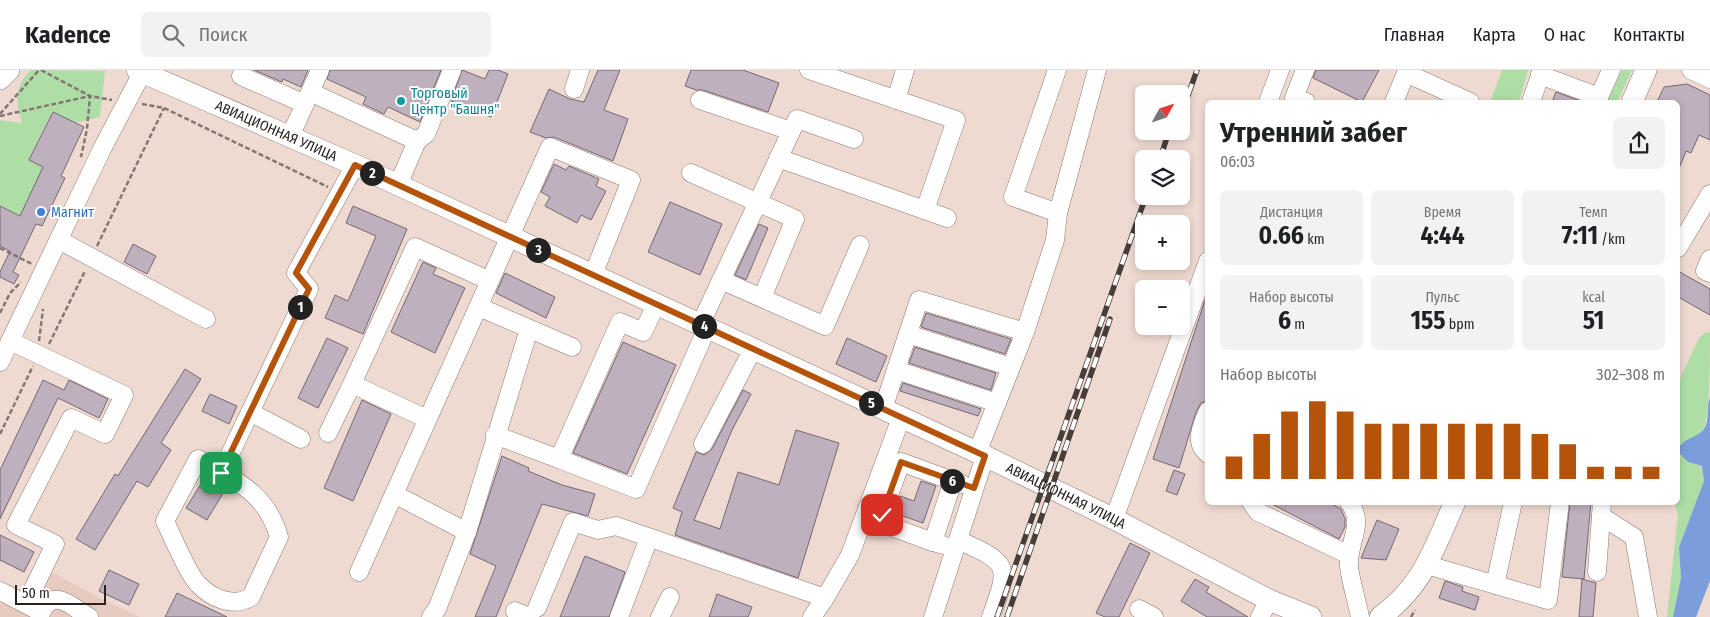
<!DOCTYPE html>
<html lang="ru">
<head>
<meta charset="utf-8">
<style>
  :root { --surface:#fff; --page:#f2f2f2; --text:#202124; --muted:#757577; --line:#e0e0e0; --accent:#b45309 }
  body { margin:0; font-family:"Fira Sans Condensed",sans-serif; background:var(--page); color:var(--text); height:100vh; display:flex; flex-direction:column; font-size:19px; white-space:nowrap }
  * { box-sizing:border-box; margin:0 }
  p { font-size:16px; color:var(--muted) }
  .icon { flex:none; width:28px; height:28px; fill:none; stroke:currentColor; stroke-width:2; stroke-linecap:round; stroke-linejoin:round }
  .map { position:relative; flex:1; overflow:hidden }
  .panel { position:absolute; left:1205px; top:30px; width:475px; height:405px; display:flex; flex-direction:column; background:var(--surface); border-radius:8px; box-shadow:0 2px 8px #0003 }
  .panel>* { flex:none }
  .needle { width:32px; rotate:50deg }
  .tools { position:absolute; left:1135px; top:15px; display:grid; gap:10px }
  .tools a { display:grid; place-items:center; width:55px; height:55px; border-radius:8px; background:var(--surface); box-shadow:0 2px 8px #0003; font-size:25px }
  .scale { position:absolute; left:15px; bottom:12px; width:91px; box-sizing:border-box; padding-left:5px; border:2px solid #29221f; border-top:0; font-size:14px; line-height:18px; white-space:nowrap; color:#29221f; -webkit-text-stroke:4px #fff; paint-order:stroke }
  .pin { position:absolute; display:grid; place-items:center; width:42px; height:42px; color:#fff; margin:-21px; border-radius:10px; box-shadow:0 2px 8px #0006 }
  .km { position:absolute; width:25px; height:25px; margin:-12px; border-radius:50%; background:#222; color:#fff; font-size:14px; line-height:25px; text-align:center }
  .round { display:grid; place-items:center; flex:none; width:52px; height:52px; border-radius:8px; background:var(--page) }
  .summary { display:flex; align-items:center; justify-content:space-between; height:85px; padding:0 15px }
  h1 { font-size:28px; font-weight:700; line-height:38px }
  .metrics { display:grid; grid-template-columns:repeat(3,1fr); gap:8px; height:85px; padding:5px 15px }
  .metrics div { display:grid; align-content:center; border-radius:8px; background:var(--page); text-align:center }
  .metrics b { font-size:25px; font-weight:700 }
  .metrics small { font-size:14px; font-weight:400 }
  .metrics p { font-size:14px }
  .chart { height:140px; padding:10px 15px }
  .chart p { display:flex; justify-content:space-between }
  .chart svg { width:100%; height:90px; margin-top:5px; stroke:var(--accent); stroke-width:6 }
  header { display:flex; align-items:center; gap:30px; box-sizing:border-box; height:70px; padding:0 25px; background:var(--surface); border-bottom:1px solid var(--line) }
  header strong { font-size:24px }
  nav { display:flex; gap:28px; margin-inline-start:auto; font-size:18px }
  .search { width:350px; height:45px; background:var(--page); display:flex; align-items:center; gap:12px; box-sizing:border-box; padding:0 18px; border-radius:8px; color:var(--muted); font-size:19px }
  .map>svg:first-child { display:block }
  .built { fill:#e8cbc0 }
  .green { fill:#aedea6 }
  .water { fill:#7a9edb }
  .building { fill:#bfb0bd; stroke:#756774 }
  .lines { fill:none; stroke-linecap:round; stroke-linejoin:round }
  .minor-casing { stroke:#8c7972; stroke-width:19 }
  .major-casing { stroke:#8c7972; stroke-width:22 }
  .path { stroke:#847771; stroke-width:2.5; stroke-dasharray:5 2.5; stroke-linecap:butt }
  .minor { stroke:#fff; stroke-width:18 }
  .major { stroke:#fff; stroke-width:21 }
  .rail-casing { stroke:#473e3a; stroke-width:5.5 }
  .rail { stroke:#fff; stroke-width:4; stroke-dasharray:11; stroke-linecap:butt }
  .route-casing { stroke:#fff; stroke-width:10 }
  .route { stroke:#b45309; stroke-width:6 }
  .culture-dot { fill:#0f9aa8; stroke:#fff; stroke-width:2 }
  .shop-dot { fill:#3f7fe0; stroke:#fff; stroke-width:2 }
  .labels { text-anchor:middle; stroke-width:4; stroke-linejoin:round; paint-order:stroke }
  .culture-label { font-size:14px; fill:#0d838f; stroke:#fff; text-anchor:start }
  .street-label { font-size:14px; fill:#29221f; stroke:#fff }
  .shop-label { font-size:14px; fill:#366cbe; stroke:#fff; text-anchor:start }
</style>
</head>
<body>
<header>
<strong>Kadence</strong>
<div class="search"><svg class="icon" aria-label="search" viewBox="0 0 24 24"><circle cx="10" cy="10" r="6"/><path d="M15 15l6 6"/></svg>Поиск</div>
<nav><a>Главная</a><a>Карта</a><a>О нас</a><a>Контакты</a></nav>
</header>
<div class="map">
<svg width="1710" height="547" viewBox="0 0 1710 547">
  <rect width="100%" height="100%" fill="#eedad1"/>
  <!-- built -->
  <polygon class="built" points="48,500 102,529 140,547 0,547 0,535"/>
  <!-- green -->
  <g class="green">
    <path d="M31,0L105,1L100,47L75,53L52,42L29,90L43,97L20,146L0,136V50L22,53C16,34 14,15 31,0Z"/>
    <polygon points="1502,0 1528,0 1519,32 1490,32"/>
    <polygon points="1622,0 1632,0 1617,32 1607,32"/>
    <path d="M1710,262C1710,280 1710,347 1704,358C1698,368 1684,369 1678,379V313L1699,268L1705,263Z"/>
    <polygon points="1678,382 1688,392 1702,396 1704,411 1679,477 1681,508 1673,547 1667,547 1678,444 1674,433 1678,432"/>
  </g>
  <!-- water -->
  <path class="water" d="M1710,327V511L1696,547H1673L1681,508L1679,477L1704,411L1702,396L1688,392L1678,382C1680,368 1696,369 1704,359C1710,351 1706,337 1710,327Z"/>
  <!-- building -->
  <g class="building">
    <polygon points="254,0 308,0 301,17 283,9 282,12"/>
    <polygon points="330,0 441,0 420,52 388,37 384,44 363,34 366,27 327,9"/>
    <polygon points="462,0 485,9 489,0 498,0 508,4 491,47 451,31"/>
    <polygon points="598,0 620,0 604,40 628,49 613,91 554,67 546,68 530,62 549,19 570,29 584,32"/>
    <polygon points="691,0 743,0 779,13 768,42 703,20 696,20 685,16"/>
    <polygon points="1316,0 1379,0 1362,32 1313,8"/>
    <polygon points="1687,14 1710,25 1710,70 1699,65 1691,83 1686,81 1678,101 1678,32 1657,32 1664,17"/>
    <polygon points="1556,22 1583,32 1552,32"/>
    <polygon points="53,42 84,57 61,106 65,108 42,156 36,154 13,202 19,205 14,214 0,207 0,202 10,181 0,176 0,136 20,146 43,97 29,90"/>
    <polygon points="554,94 566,100 569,96 599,109 596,116 606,121 591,150 581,145 577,153 545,136 550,127 541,122"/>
    <polygon points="670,132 722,154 700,205 648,182"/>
    <polygon points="353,136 407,159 363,264 325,248 335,225 348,231 376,166 346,153"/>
    <polygon points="759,154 768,158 746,210 735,205"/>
    <polygon points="133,174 156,186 147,204 124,192"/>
    <polygon points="423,192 436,198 433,204 465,218 435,283 391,262"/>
    <polygon points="1678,201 1710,219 1710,245 1678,227"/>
    <polygon points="505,203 555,227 546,248 496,223"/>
    <polygon points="1205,230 1208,231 1208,330 1201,333 1196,342 1179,398 1153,389"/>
    <polygon points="926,243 1011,269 1005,284 921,257"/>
    <polygon points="327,268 348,278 318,338 298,328"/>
    <polygon points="847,268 887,286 876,312 836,294"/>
    <polygon points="623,272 676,295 627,404 573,383"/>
    <polygon points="915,277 996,303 991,320 909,293"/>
    <polygon points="185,299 201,309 161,373 171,380 148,417 137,411 95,480 76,469 115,404 118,406"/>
    <polygon points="43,310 64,320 69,310 108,329 99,348 58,328 0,449 0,400"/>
    <polygon points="903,313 981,339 978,346 900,321"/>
    <polygon points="743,320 751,324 732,360 694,450 720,459 738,402 779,415 796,360 839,373 798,508 675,465 682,442 673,438 696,382 704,385 712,379"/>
    <polygon points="210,324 237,336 229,354 202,341"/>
    <polygon points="362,330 391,344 353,431 324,418"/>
    <polygon points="502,386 529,398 528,401 562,415 595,424 588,446 542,434 496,547 475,547 496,496 470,484"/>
    <polygon points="1174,400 1185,404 1177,425 1166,421"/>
    <polygon points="206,406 226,418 207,450 186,438"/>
    <polygon points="921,411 936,416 923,453 894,443 900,426 914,431"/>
    <polygon points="1268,432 1328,432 1341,439 1345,449 1345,457 1339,469"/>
    <polygon points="1570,432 1591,432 1584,509 1562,507"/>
    <polygon points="1377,450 1399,459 1386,490 1361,488"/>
    <polygon points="0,465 34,482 24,502 0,490"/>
    <polygon points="1130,473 1150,483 1119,547 1105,547 1096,543"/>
    <polygon points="585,486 625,502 609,547 560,547"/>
    <polygon points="109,500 139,514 129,535 99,521"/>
    <polygon points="1195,509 1209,517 1206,522 1248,547 1207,547 1181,531"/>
    <polygon points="1582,509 1596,513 1593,547 1579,547"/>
    <polygon points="1445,511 1463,517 1462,521 1479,527 1475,540 1439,528"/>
    <polygon points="177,523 227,547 165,547"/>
    <polygon points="717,524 752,537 748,547 709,547"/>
  </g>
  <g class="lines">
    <defs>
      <g id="minor">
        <polyline points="809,0 956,50 925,140"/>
        <polyline points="1305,0 1294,28 1306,32"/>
        <polyline points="1691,0 1710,9"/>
        <polyline points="1540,5 1599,27"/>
        <polyline points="241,6 305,34"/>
        <polyline points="574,19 580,0"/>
        <polyline points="310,22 417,71 398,115"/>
        <polyline points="700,30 791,61"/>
        <polyline points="896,30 905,0"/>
        <polyline points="1268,32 1280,0"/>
        <polyline points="1394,32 1406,3 1470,32"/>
        <polyline points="1531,32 1542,0"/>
        <polyline points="1597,32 1611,0"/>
        <polyline points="290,67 320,0"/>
        <polyline points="417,71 426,64 452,0"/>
        <polyline points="778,88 947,148"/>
        <polyline points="691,103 795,149 762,228"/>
        <polyline points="1058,143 1097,0"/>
        <polyline points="59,170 206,249"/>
        <polyline points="1678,178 1710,124"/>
        <polyline points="1710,189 1705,201 1710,203"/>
        <polyline points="721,210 825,256 860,175"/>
        <polyline points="479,237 572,277"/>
        <polyline points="700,255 797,49 854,69"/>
        <polyline points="908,264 1011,297"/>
        <polyline points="10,271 124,325 105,364 71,348 16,455 55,474 26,534"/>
        <polyline points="0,292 103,77 142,3"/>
        <polyline points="896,300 997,333"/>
        <polyline points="883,339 919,230 1025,262"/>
        <path d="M1208,341C1202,355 1193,372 1208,384"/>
        <polyline points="250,342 301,369"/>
        <polyline points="427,349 352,314 415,177 490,211"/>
        <polyline points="328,363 352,314"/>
        <polyline points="495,365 559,389 620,252 643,262 656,235"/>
        <polyline points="703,374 753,279"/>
        <polyline points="977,383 1025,262 1055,170 1058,143 1013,127 1057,0"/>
        <path d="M198,389C236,411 266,422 279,467L251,527C233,538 211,528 198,514C189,506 171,464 165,451Z"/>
        <polyline points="559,389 636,419 707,258"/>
        <polyline points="221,403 309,219 296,203 355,95"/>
        <polyline points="394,424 467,462"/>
        <polyline points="1251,432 1258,442 1349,485"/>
        <path d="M1349,432C1366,454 1347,473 1349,497C1351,513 1357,531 1360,547"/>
        <polyline points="1601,446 1634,467 1648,547"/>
        <polyline points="1114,449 1208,191"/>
        <path d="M958,470C1010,493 1010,495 991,547"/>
        <polyline points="933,472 889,456 882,445 901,392 953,411"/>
        <polyline points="943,475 933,472 953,411 962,414"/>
        <polyline points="1427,495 1548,530 1560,432"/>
        <polyline points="359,502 550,77 631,110 593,205"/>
        <polyline points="1597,502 1602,432"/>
        <polyline points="1495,515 1513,432"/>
        <polyline points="0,521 35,539"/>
        <polyline points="537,538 573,452 598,460 616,456 825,528 850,485 901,348"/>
        <polyline points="1139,539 1154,547"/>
        <polyline points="515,541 530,547"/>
        <path d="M41,543C53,516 72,537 89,547"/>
        <polyline points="431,547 437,539 467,462 529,259"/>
        <polyline points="619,547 649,468"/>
        <polyline points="660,547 670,527"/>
        <polyline points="812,547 825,528"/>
        <polyline points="933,547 985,386"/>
        <polyline points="1260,547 1269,530"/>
      </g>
      <g id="major">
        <path id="s1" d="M137,0L355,95L985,386L1114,449L1269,530L1311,547"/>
        <polyline points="0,9 9,0"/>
        <polyline points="1632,32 1646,0"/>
        <path d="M1380,547C1423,517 1434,478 1455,432"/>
      </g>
    </defs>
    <!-- minor casing -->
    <use href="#minor" class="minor-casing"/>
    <!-- major casing -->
    <use href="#major" class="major-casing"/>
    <!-- path -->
    <g class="path">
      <polyline points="41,0 90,26 112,30"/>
      <polyline points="142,34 164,38 328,117"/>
      <polyline points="0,44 39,0"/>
      <polyline points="0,46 90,26 87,59 81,87"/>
      <polyline points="97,176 164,38"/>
      <polyline points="0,178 32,194"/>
      <polyline points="0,243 10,223 21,212"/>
      <polyline points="39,271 43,239"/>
      <polyline points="49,274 85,201"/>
      <polyline points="0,364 33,296"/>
      <polyline points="1411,547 1415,540"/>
    </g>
    <!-- minor -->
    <use href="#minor" class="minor"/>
    <!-- major -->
    <use href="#major" class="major"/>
    <defs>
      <g id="rail">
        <polyline points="1181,45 1197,0"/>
        <polyline points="1160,89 1169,61"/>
        <polyline points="997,547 1146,126"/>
        <polyline points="1007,547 1110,249"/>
      </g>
    </defs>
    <!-- rail casing -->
    <use href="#rail" class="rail-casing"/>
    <!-- rail -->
    <use href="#rail" class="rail"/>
  </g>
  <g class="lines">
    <defs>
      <polyline id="route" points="221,403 309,219 296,203 355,95 985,386 974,418 901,392 882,445"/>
    </defs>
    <!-- route casing -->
    <use href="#route" class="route-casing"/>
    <!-- route -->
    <use href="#route" class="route"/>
  </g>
  <!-- markers -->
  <circle class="culture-dot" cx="401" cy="31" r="5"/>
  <circle class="shop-dot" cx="41" cy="142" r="5"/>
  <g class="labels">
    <!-- culture labels -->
    <g class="culture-label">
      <text x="411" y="28">Торговый<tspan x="411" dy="16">Центр "Башня"</tspan></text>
    </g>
    <!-- street labels -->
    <g class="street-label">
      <text dy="5" stroke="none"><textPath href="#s1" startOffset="152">АВИАЦИОННАЯ УЛИЦА</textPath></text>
      <text dy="5" stroke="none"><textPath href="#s1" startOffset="1022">АВИАЦИОННАЯ УЛИЦА</textPath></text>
    </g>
    <!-- shop labels -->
    <g class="shop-label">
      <text x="51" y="147">Магнит</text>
    </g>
  </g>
</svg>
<div class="tools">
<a><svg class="needle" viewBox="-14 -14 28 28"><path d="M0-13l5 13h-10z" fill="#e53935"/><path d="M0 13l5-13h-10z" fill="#757577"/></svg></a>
<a><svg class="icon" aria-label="layers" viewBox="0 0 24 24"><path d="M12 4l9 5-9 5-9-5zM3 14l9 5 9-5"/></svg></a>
<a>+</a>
<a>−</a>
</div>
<div class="scale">50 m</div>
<div class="pin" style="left:221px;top:403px;background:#1e9e55"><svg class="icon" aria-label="arrive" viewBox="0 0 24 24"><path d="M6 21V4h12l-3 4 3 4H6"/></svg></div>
<div class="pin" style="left:882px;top:445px;background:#d93025"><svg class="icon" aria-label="check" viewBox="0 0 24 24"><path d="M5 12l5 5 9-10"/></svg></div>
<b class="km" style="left:300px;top:237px">1</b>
<b class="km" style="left:372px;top:103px">2</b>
<b class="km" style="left:538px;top:180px">3</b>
<b class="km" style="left:704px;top:256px">4</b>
<b class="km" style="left:871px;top:333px">5</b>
<b class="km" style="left:952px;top:411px">6</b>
<section class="panel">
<div class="summary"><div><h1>Утренний забег</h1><p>06:03</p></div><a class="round"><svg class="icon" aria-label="share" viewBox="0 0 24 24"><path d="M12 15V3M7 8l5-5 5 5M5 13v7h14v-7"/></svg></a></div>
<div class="metrics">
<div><p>Дистанция</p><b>0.66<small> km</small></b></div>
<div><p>Время</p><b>4:44</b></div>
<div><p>Темп</p><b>7:11<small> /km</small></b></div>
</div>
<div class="metrics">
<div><p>Набор высоты</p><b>6<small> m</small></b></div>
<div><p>Пульс</p><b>155<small> bpm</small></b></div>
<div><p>kcal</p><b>51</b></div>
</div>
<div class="chart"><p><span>Набор высоты</span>302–308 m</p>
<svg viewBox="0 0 160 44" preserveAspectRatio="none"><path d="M5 44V33M15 44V22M25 44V11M35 44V6M45 44V11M55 44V17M65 44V17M75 44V17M85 44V17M95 44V17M105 44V17M115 44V22M125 44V27M135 44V38M145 44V38M155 44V38"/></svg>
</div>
</section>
</div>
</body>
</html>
